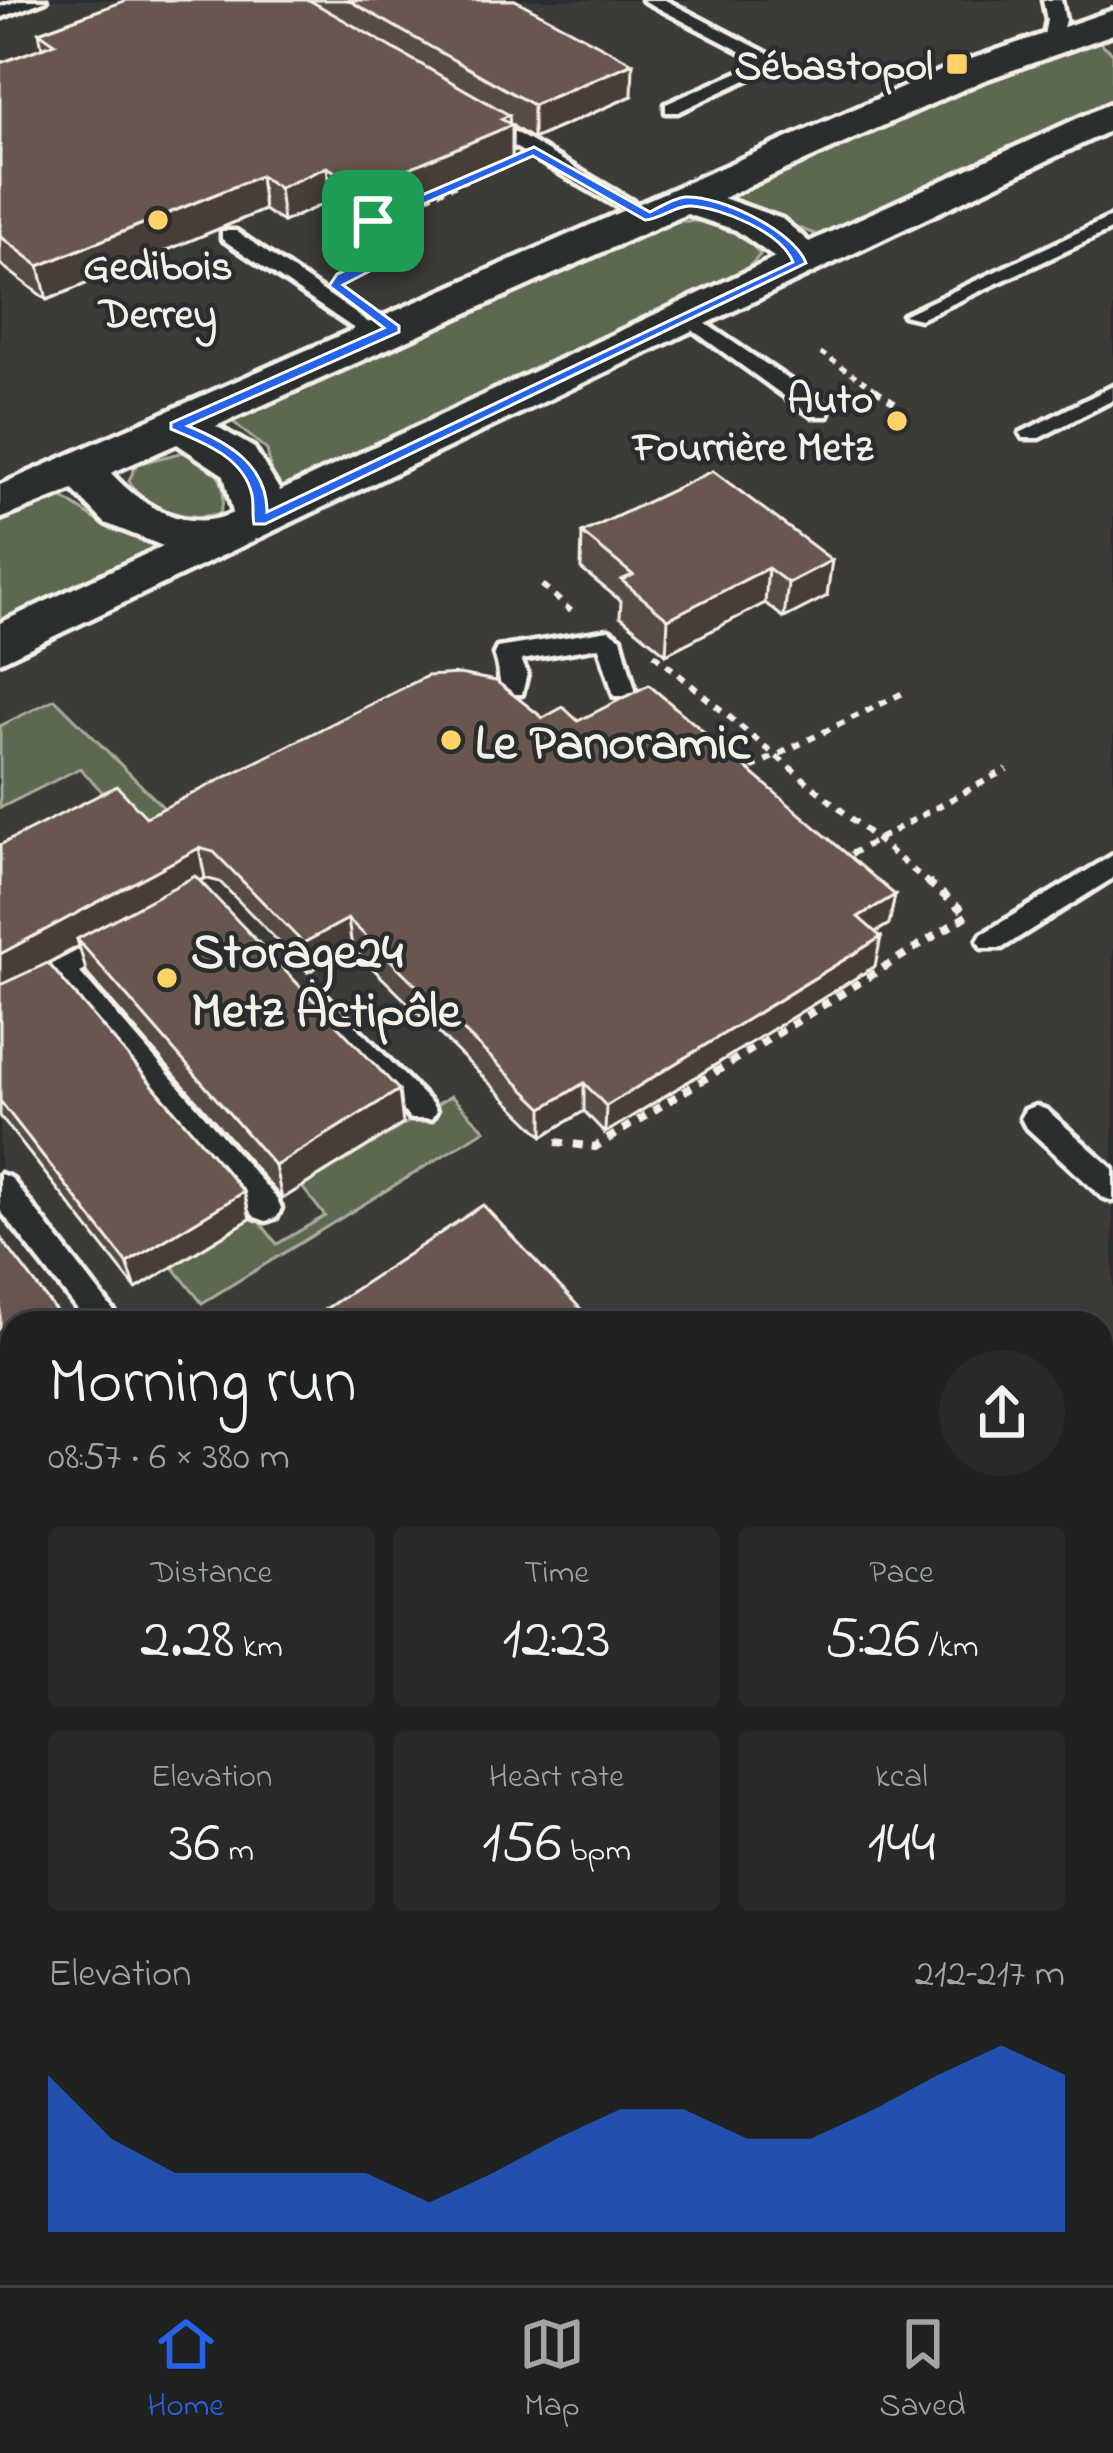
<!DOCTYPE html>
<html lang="en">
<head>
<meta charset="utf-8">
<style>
  :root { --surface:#202222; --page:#282a2a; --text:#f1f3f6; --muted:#a2a4a5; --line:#3d3f40; --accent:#2563eb }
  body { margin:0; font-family:"Indie Flower",sans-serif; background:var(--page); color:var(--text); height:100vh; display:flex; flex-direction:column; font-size:45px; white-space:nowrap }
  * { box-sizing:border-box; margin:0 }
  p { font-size:39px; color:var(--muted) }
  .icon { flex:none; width:66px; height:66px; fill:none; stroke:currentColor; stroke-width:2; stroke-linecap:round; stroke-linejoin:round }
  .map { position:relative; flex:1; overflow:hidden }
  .sheet { position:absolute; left:0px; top:1311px; width:1113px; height:975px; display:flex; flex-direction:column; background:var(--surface); border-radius:36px 36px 0 0; box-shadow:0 6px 18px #0003,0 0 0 3px var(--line) }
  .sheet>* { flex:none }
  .pin { position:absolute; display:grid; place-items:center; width:102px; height:102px; color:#fff; margin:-51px; border-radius:24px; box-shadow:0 6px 18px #0006 }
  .round { display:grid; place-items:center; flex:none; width:126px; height:126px; border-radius:63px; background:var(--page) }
  .head { display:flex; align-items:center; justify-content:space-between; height:204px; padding:0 48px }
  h1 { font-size:66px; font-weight:600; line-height:90px }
  .figures { display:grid; grid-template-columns:repeat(3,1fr); gap:18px; height:204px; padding:12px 48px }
  .figures div { display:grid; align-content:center; border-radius:12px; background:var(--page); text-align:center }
  .figures b { font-size:60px; font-weight:600 }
  .figures small { font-size:33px; font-weight:400 }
  .figures p { font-size:33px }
  .chart { height:336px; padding:24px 48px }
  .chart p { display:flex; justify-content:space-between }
  .chart svg { width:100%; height:216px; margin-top:12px; fill:var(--accent); opacity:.7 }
  .tab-bar { display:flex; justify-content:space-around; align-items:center; height:168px; border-top:3px solid var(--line); background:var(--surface); font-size:33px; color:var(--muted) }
  .tab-bar a { display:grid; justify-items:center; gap:6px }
  .tab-bar .on { color:var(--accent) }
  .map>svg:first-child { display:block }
  .built { fill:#3c3a38; fill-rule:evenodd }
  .green { fill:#5b674f; stroke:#a8ac9c; stroke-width:3 }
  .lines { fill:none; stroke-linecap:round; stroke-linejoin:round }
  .lane-casing { stroke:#f4f1e8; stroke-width:9 }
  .street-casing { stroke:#f4f1e8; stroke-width:9 }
  .secondary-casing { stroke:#f4f1e8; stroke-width:9 }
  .path-far2 { stroke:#f4f1e8; stroke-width:4.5; stroke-dasharray:6 6; stroke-linecap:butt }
  .path-far1 { stroke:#f4f1e8; stroke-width:6; stroke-dasharray:8 8; stroke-linecap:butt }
  .path { stroke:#f4f1e8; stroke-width:8; stroke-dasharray:9 9; stroke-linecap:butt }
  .lane { fill:#2a2d2e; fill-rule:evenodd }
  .street { fill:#2a2d2e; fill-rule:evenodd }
  .secondary { fill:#2a2d2e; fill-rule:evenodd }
  .wall { fill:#594b44; stroke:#f4f1e8; stroke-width:3 }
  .shaded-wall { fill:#483d37; stroke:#f4f1e8; stroke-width:3 }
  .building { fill:#67574f; stroke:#f4f1e8; stroke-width:3 }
  .route { fill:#2563eb; stroke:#fff; stroke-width:3; fill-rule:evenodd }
  .poi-dot { fill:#ffd166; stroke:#2a2d2e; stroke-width:4.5 }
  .labels { text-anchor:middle; stroke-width:9; stroke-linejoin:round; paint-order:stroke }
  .far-poi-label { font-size:42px; font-weight:bold; fill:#f4f1e8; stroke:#2a2d2e; text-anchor:end }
  .poi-label { font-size:51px; font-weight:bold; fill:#f4f1e8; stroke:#2a2d2e; text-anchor:start }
</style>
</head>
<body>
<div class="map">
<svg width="1113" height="2285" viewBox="0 0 1113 2285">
  <rect width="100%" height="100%" fill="#2a2d2e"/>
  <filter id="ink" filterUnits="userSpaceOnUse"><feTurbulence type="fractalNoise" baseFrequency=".00833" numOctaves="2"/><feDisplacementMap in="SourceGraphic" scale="24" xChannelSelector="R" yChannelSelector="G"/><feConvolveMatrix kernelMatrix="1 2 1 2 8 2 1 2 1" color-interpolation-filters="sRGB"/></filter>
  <g filter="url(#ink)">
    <!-- built -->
    <g class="built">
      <polygon points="0,0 1113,0 1113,54 0,604"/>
      <path d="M1113,64V2285H0V643ZM12,1323H1101V2274H12Z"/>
    </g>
    <!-- green -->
    <g class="green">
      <polygon points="1092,36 1113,53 1113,100 822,237 742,206 728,193 1014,65"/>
      <path d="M664,221C703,221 736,219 760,255L740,276L294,489L281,488L273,479L267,450L227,417Z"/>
      <path d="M183,452C212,464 232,480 220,513C193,523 140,509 129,480L137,464Z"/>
      <polygon points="57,494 110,529 158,541 163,548 0,625 0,521"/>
      <polygon points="55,699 216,860 182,877 80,768 0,808 0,726"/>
      <polygon points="451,1096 485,1130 202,1303 173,1267 255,1216 277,1244 325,1216 302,1187"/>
    </g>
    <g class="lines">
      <defs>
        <g id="lane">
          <polygon points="21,0 46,0 0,18 0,7"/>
          <polygon points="643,0 665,0 784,62 678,112 666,112 666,104 761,62"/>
          <polygon points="1043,0 1061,0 1065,20 1058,45 1043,41 1047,20"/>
          <polygon points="472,114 484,114 659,217 642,221 472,122"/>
          <polygon points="1113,216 1113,229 920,319 903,315"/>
          <polygon points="222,231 236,231 388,336 371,340 222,239"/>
          <polygon points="687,311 828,406 828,416 812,416 680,321 677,317"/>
          <polygon points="1113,386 1113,400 1039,438 1023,438 1020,433"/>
          <path d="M609,630L621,638L635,690L632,696H614L599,647L521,660L527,673L522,694H504C498,683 500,667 494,654L497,648Z"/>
          <polygon points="1113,855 1113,878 1002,948 982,948 978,941 982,934"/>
          <polygon points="117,930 127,933 131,940 127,947 80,973 277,1199 281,1208 277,1217 266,1221 255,1217 58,985 0,1015 0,991"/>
          <polygon points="312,988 322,991 431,1103 436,1111 431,1119 411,1119 302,1007 298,999 302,991"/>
          <polygon points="1036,1106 1047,1110 1113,1169 1113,1201 1102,1197 1025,1126 1021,1118 1025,1110"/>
          <polygon points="0,1174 11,1178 123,1323 88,1323 0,1210"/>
          <polygon points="1101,1516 1113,1521 1113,1557 1101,1552"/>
          <polygon points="1113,1638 1113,1677 1101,1681 1101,1643"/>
          <polygon points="65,2274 116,2274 112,2285 61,2285"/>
          <polygon points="608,2274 654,2274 658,2285 612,2285"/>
          <polygon points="775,2274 865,2274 861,2285 779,2285"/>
        </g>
        <g id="street">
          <polygon points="0,1795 12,1800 12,1886 0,1881"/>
          <polygon points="235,2274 319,2274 324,2285 240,2285"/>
        </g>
        <path id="secondary" d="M1113,10V34L982,81L723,198L782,219L809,242L1113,102V129L0,662V623L163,546L105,523L73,490L0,519V485L954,65ZM687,214L736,230L775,258L280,491L254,448L216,426ZM177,444L224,475L233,513C188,534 143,508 111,473Z"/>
      </defs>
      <!-- lane casing -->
      <use href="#lane" class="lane-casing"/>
      <!-- street casing -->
      <use href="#street" class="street-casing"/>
      <!-- secondary casing -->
      <use href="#secondary" class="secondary-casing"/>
      <!-- path-far2 -->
      <g class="path-far2">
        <polyline points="373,221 500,166"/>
        <polyline points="344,276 412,246 371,220"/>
        <polyline points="821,353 880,392"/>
      </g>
      <!-- path-far1 -->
      <g class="path-far1">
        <polyline points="875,389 900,406"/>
        <polyline points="542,585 571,611"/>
        <polyline points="654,654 931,885"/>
        <polyline points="751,768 907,691"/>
        <polyline points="851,854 1007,769"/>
      </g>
      <!-- path -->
      <polyline class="path" points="556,1142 595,1147 968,915 928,882"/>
      <!-- lane -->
      <use href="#lane" class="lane"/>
      <!-- street -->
      <use href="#street" class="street"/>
      <!-- secondary -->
      <use href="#secondary" class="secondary"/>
    </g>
    <!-- wall -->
    <g class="wall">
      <polygon points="127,0 515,0 632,96 533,139 512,126 512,159 365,222 330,201 283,222 264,210 47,300 0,264 0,63 42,48 39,32"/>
      <polygon points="713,471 827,596 784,618 765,603 666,654 620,616 621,601 581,569 582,533"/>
      <polygon points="543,718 578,721 895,895 889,924 876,932 875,966 605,1133 584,1111 543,1136 352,948 308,972 220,882 205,878 200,881 403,1124 282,1199 87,974 79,946 48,963 244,1192 250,1219 136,1289 0,1116 0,845 146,817"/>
      <polygon points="906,2274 927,2274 913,2284"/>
    </g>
    <!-- shaded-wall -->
    <g class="shaded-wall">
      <polygon points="633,63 632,96 533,139 533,105"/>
      <polygon points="509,115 510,126 512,125 512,159 365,222 362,188"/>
      <polygon points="327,167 330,201 283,222 279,188"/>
      <polygon points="260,176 264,210 47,300 39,266"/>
      <polygon points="832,560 827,596 784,618 788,583"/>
      <polygon points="768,568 765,603 666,654 668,619"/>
      <polygon points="199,848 205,878 81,945 77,939 79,946 0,989 0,954"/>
      <polygon points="895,895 889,924 853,946 858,917"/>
      <polygon points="348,919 352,948 308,972 303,943"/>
      <polygon points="881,937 875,966 605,1133 606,1106"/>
      <polygon points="584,1083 584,1111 543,1136 543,1108"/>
      <polygon points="399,1090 403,1124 282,1199 275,1166"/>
      <polygon points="244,1192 250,1219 136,1289 127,1263"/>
      <polygon points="12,1387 12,1419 0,1426 0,1394"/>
      <polygon points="0,2124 5,2128 12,2140 12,2153 0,2132"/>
      <polygon points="12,2178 12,2197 0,2206 0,2188"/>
    </g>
    <!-- building -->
    <g class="building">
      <polygon points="127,0 309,0 509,115 501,119 512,125 362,188 327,167 279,188 260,176 39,266 0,236 0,63 55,43 39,32"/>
      <polygon points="348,0 515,0 633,63 533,105"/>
      <polygon points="713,471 832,560 788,583 768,568 668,619 621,580 633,575 582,533"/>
      <polygon points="459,674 496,681 543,718 563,707 578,721 649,685 895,895 858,917 881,937 606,1106 584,1083 543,1108 348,919 303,943 214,852 199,848 0,954 0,845 117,786 146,817 427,676"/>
      <polygon points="195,876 399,1090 275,1166 77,939"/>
      <polygon points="48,963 244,1192 127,1263 0,1101 0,985"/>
      <polygon points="483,1205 594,1323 304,1323"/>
      <polygon points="0,1237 65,1323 12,1323 12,1387 0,1394"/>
      <polygon points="1113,1739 1113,2097 1101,2109 1101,1749"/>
      <polygon points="0,2132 12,2153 12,2178 0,2188"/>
    </g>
  </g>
  <!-- route -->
  <path class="route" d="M534,147L650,212C660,207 674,198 685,197C720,195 794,231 806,263L265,524H254C252,515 254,505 252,495C244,457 202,442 171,429V423L384,328L329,286L337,274L402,246L368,224V218ZM533,156L645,220C661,219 676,205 691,206C722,208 781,232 793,262L267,512C267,464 227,442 188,426L399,332V326L343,285L418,246L382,222Z"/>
  <!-- markers -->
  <g class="poi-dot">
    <rect x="945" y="52" width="24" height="24" rx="6"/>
    <circle cx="158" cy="220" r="12"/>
    <circle cx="897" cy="421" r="12"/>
    <circle cx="451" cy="740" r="12"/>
    <circle cx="167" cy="978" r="12"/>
  </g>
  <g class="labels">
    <!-- far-poi labels -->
    <g class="far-poi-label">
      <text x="933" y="79">Sébastopol</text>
      <text x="158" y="279" text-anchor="middle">Gedibois<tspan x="158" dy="48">Derrey</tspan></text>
      <text x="873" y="412">Auto<tspan x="873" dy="48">Fourrière Metz</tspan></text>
    </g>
    <!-- poi labels -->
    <g class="poi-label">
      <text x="475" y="758">Le Panoramic</text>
      <text x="191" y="967">Storage24<tspan x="191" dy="59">Metz Actipôle</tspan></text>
    </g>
  </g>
</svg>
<div class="pin" style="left:373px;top:221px;background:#1e9e55"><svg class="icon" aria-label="arrive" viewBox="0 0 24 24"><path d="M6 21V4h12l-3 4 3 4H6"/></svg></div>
<section class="sheet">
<div class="head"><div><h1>Morning run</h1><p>08:57 · 6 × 380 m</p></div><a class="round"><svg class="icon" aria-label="share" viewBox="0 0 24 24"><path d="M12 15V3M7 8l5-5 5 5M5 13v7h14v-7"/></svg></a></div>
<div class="figures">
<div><p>Distance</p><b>2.28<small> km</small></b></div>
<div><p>Time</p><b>12:23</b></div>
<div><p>Pace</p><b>5:26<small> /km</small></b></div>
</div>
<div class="figures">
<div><p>Elevation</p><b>36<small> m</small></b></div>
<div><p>Heart rate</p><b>156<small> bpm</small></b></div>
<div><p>kcal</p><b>144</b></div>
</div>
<div class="chart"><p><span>Elevation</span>212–217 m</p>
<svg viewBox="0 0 160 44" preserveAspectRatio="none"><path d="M0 44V12L10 25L20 32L30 32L40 32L50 32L60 38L70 32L80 25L90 19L100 19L110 25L120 25L130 19L140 12L150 6L160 12V44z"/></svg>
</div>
</section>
</div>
<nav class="tab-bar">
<a class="on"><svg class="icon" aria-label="home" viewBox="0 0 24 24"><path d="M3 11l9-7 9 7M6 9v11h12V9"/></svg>Home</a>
<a><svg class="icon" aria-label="map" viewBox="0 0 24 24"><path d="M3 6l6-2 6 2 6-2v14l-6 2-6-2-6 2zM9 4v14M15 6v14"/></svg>Map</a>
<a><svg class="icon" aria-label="saved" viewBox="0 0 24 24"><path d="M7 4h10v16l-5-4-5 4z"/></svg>Saved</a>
</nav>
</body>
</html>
